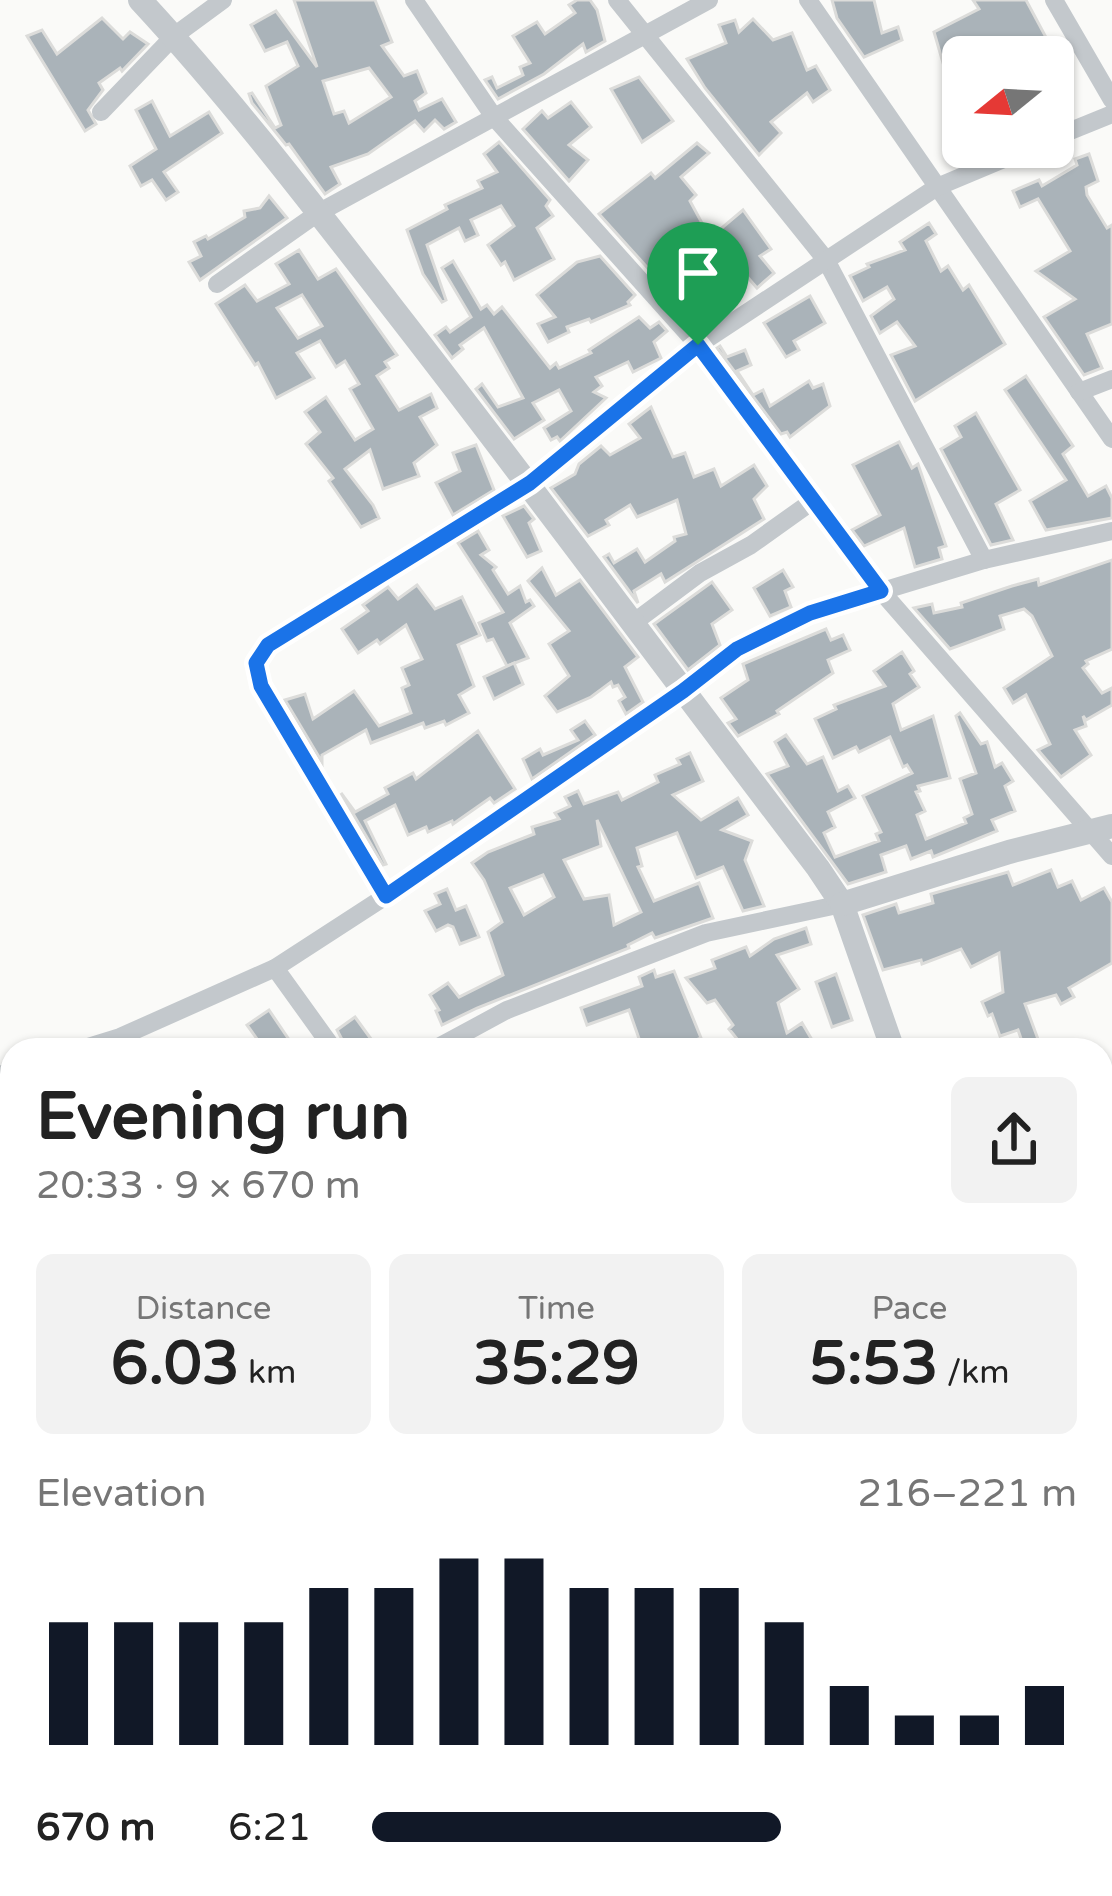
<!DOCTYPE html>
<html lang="en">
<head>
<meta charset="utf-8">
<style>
  :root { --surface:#fff; --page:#f2f2f2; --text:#222; --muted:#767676; --accent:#111827 }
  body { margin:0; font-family:"Varela Round",sans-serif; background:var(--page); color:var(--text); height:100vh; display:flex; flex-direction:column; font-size:45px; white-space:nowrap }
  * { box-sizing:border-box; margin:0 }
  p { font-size:39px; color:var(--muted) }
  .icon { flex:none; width:66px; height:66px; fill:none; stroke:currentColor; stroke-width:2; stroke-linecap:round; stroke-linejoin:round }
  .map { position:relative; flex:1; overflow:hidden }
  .drawer { position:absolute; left:0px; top:1038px; width:1113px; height:858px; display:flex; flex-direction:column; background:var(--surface); border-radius:36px 36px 0 0; box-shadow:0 3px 9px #0004 }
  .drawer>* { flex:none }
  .needle { width:78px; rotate:252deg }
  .tools { position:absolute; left:942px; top:36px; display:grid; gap:24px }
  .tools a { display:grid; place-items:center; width:132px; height:132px; border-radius:18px; background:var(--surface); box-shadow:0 3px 9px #0004; font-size:60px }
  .pin { position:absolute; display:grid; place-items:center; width:102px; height:102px; color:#fff; margin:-123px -51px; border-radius:50% 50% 50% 0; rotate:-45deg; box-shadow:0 0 12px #0007 }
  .pin .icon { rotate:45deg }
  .round { display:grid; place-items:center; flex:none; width:126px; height:126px; border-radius:18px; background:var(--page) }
  .head { display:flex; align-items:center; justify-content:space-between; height:204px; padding:0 36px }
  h1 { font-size:66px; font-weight:700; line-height:90px }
  .metrics { display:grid; grid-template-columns:repeat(3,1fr); gap:18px; height:204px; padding:12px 36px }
  .metrics div { display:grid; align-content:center; border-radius:18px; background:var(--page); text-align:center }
  .metrics b { font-size:60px; font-weight:700 }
  .metrics small { font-size:33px; font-weight:400 }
  .metrics p { font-size:33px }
  .chart { height:336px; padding:24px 36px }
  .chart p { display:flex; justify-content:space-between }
  .chart svg { width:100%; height:216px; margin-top:12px; stroke:var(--accent); stroke-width:6 }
  ul { padding:0 36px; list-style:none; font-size:39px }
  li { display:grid; grid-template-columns:192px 144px 1fr; align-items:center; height:90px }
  li i { height:30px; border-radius:15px; background:var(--accent) }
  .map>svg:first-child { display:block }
  .building { fill:#aab3b9; stroke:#dcdcda; stroke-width:3; fill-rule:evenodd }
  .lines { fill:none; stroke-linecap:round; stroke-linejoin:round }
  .minor { stroke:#c3c8cc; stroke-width:18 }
  .tertiary { stroke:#c3c8cc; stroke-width:24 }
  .route-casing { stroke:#fff; stroke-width:24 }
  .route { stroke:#1a73e8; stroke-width:15 }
</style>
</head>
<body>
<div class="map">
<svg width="1112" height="1896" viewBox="0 0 1112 1896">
  <rect width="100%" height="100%" fill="#fafaf8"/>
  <!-- building -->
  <g class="building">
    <path d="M294,0H375L392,42L382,46L404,76L417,71L426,93L415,101L419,110L442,99L456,122L444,129L435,120L424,131L415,121L368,154L331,167L340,184L325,194L289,144L286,145L252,103L249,94L252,93L275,128L281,125L266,86L298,66L287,42L265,51L251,25L276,11L317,67ZM369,68L391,97L349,123L344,111L334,114L323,81Z"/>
    <polygon points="577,0 590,0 597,10 605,41 586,52 583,44 544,74 498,99 485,80 492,77 497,88 523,75 520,67 530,63 513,36 537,22 545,34 575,13 569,5"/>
    <polygon points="832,0 874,0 882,33 898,27 902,40 864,57 837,18"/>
    <polygon points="973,0 1026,0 1048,41 1016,57 979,57 977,53 943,63 934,32 979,9"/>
    <polygon points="102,18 123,39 130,32 148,44 122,71 120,68 99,83 103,90 88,110 96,124 85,131 27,36 42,30 57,54"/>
    <polygon points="753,19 773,40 792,33 807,70 816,66 830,90 813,102 807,93 771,122 781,133 759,155 705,88 687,59 726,43 719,25 735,20 739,32"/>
    <polygon points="639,77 673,121 642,142 611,89"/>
    <polygon points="152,101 170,136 209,112 222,133 164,172 178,192 166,200 152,180 141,186 130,166 156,149 136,110"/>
    <polygon points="571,102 591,127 569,145 588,160 569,181 523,129 542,111 548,118"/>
    <polygon points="499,142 550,200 546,206 553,216 537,228 554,259 514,280 505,262 501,265 488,245 514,226 501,206 471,220 478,235 465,241 459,228 427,245 446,300 442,302 423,274 407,230 447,209 445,205 482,188 478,181 497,172 484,154"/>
    <polygon points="697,143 709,153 681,177 696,195 690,201 710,238 743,210 771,249 760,256 774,273 757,288 738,266 721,288 729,302 716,310 681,264 662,276 658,270 654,275 599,214 651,173 655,178"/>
    <polygon points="1089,154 1098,181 1086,187 1087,195 1107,228 1112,225 1112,324 1087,334 1102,368 1084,375 1044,317 1075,299 1036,271 1070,251 1038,199 1020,207 1013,191 1039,180 1042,186 1077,165 1075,159"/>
    <polygon points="269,196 287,218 200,280 189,262 201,256 194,242 206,236 208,239 245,217 244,211 260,208"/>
    <polygon points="929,223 936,234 926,241 941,271 948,266 963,290 969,285 1005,344 915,401 891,355 915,346 897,322 880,333 871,316 894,299 887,287 863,301 850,276 869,267 867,264 905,250 900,242"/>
    <path d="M299,250L318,279L336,269L397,355L385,362L389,368L377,376L399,410L431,394L437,408L420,417L437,445L414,463L419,476L383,489L370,450L345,469L373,505L379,518L361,527L329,481L333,478L306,444L320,432L305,412L326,397L355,440L373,429L350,389L359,384L345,361L336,367L320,341L297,353L314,378L276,398L258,363L255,365L216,304L245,285L257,301L289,284L276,264ZM302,295L322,326L298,338L277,308Z"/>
    <polygon points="600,256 635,295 628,302 630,305 591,322 589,319 567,327 569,332 548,342 538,324 555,317 537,295 577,262"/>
    <polygon points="453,261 481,309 487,305 494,314 502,307 550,368 556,363 559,368 591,353 589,350 639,317 650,328 659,322 667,331 654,342 661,358 633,372 628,362 596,377 602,386 594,392 606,398 560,441 557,437 551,440 544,428 571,411 559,390 533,403 544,420 514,439 476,389 482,384 498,407 523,398 484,328 460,345 463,349 452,358 435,335 446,327 450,332 471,317 442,268"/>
    <polygon points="810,296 825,323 794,341 799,350 786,357 764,323"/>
    <polygon points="720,346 727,357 745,350 751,365 737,371 753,395 763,390 770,406 809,381 813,388 823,384 830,406 790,437 787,432 781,434 717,348"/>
    <polygon points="1026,376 1073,446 1063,454 1088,496 1106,486 1112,498 1112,518 1046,530 1030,501 1066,480 1005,390"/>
    <polygon points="651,407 673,457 685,453 694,477 714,469 721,486 754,465 767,486 754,499 764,519 665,582 661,574 634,591 638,603 604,557 609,554 614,563 637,549 645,562 675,541 674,537 686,534 677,500 637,517 630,505 606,520 609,525 588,536 551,488 575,474 579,464 601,446 610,455 640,438 629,424"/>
    <polygon points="976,413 1020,490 996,504 1013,540 991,545 941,449 961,437 955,426"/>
    <polygon points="899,442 912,468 918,464 946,546 939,548 942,559 915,567 904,528 864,546 852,530 880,515 853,465"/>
    <polygon points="476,445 494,490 453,515 436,483 460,471 453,453"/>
    <polygon points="524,506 534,519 529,523 541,551 527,557 503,516"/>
    <polygon points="478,531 489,550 481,555 496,567 493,570 508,594 520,586 526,602 530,600 534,606 510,623 528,658 507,666 493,639 487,641 479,623 503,612 458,543"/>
    <polygon points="1112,560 1112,649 1086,661 1088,664 1083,668 1102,693 1112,688 1112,705 1086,720 1083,716 1086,726 1075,730 1091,755 1061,777 1038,750 1050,744 1026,695 1013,703 1004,688 1052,656 1032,616 1024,609 1000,616 1004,629 950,649 914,608 932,604 934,613 962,607 961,603 1012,586 1038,579 1039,585"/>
    <polygon points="542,568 556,595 580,580 638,657 625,667 643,702 626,714 619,701 625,697 618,685 613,687 611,682 591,697 557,712 545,696 569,676 549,644 569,631 528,581"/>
    <polygon points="783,570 793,587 785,591 791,607 770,616 754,588"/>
    <polygon points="712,582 732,610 712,624 720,645 688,670 654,624"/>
    <polygon points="417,585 435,609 462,597 480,635 458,645 474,686 459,695 469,713 446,725 444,721 425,728 423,723 371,743 366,730 322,755 322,762 285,700 305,694 313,719 354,691 379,726 411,713 402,688 409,685 402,668 422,659 406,625 380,644 377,640 358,653 342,629 368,611 363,605 388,587 398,599"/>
    <polygon points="826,629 831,640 843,635 850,650 828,660 833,673 777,711 779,714 738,736 728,723 736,719 721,698 748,680 743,664"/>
    <polygon points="902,652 914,671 910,674 919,687 893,704 901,730 933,716 950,778 918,786 920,791 916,792 925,811 917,815 926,839 966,823 964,818 972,814 960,779 976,773 956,716 960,713 981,744 987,742 995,767 1002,763 1013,781 1005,786 1015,811 992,820 997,831 933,857 931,851 911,859 906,846 881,855 886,872 848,884 767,774 788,766 775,742 786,735 807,764 823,757 838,791 848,786 855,798 828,812 835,827 824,833 835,857 879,841 876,834 881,832 863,796 912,773 907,765 903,767 890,737 859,752 856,747 833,758 815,719 836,709 834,705 885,686 874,671"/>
    <polygon points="514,663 523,684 494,699 484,677"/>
    <polygon points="585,721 595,735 532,779 523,759 540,749 543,755 578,740 571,730"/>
    <polygon points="478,731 515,789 494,803 490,798 453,824 452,821 428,832 426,827 408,835 395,805 365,821 386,864 383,865 341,793 355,812 388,794 385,788 413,773 416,779"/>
    <path d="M690,753L703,781L673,795L701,820L738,798L748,815L722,830L752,841L745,860L764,906L743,911L723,867L696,878L677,833L637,848L642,866L638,867L654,901L699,883L713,918L655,938L652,933L628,945L629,948L477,1008L442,1025L436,1011L439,1010L430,995L448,983L459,997L503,975L488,932L502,922L484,880L472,863L488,852L534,834L532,827L559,819L555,813L570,806L565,797L578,791L584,804L618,792L622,800L658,782L655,775L680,764L677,759ZM597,820L641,912L614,925L609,895L584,899L564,860L601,846ZM543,875L554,897L524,915L510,888Z"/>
    <polygon points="1051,870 1058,887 1072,881 1081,900 1104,888 1112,902 1112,963 1069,988 1074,997 1061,1004 1056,995 1025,1004 1042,1050 1025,1050 1018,1030 1000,1036 992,1014 988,1016 982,1002 1003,992 999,953 971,967 961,949 922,964 921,960 883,970 863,915 896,904 899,913 933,903 931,894 1008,872 1013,885"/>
    <polygon points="447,889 456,910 466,906 479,937 460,944 453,927 448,925 436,931 425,911 440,904 435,894"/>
    <polygon points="806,928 811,944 777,955 799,989 778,1003 787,1033 802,1023 818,1050 799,1050 794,1042 773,1050 727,1050 738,1040 729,1029 733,1025 715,1000 707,1003 686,978 715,968 712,960 746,947 750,956 774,939"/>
    <polygon points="654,970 656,977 674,971 701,1038 673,1050 670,1041 643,1050 629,1010 587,1025 581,1008 642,986 639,977"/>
    <polygon points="836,974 852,1020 832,1027 816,982"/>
    <polygon points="269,1010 296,1050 265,1050 247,1025"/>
    <polygon points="355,1017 379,1050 347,1049 337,1030"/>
  </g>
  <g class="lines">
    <!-- minor -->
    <g class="minor">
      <polyline points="414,0 494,117 698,345 881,591 1112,856"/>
      <polyline points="617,0 826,260 984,560"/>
      <polyline points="808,0 1112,439"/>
      <polyline points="1054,0 1112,100"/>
      <polyline points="101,112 174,36 223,0"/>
      <polyline points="1053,138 1112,114"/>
      <polyline points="217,284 318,213 709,0"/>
      <polyline points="1079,392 1112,379"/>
      <polyline points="633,623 700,573 751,545 814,500"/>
      <polyline points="386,896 261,686 256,663 268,645 530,483 698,345 937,187 1032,147"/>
      <polyline points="275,968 334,1050"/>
      <polyline points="78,1050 120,1037 275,968 386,896 683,691 737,649 772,630 810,613 984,560 1112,531"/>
      <polyline points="433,1050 507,1010 706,933 842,904"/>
      <polyline points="0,1075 12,1071"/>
      <polyline points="1101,1144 1112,1141"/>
      <polyline points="0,1291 12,1286"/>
      <polyline points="0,1466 12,1462"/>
      <polyline points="1101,1534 1112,1530"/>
      <polyline points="0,1628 12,1623"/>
      <polyline points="1101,1717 1112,1709"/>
      <polyline points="0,1823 12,1819"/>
      <polyline points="96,1884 102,1896"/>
      <polyline points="269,1884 274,1896"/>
      <polyline points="595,1884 603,1896"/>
      <polyline points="905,1884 913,1896"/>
      <polyline points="427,1896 446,1884"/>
      <polyline points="831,1896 855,1884"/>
    </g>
    <!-- tertiary -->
    <g class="tertiary">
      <path d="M140,0C229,96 308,199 388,302C534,489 674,680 818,868L842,904L893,1050"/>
      <polyline points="842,904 1009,852 1112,826"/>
      <polyline points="1101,1466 1112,1483"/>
    </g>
  </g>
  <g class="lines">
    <defs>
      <polygon id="route" points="698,345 881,591 810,613 737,649 683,691 386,896 261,686 256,663 268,645 530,483"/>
    </defs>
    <!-- route casing -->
    <use href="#route" class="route-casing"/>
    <!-- route -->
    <use href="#route" class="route"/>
  </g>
</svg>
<div class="tools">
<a><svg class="needle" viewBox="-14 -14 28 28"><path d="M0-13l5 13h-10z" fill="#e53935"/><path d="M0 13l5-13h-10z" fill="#767676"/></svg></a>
</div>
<div class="pin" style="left:698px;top:345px;background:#1e9e55"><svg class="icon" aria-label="arrive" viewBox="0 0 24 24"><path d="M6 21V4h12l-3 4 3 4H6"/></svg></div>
<section class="drawer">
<div class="head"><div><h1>Evening run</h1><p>20:33 · 9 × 670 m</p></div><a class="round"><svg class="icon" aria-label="share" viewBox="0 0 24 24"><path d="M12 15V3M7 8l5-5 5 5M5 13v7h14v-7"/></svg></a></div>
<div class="metrics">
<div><p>Distance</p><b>6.03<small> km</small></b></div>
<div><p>Time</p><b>35:29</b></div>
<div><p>Pace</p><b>5:53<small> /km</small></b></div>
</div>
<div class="chart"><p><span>Elevation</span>216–221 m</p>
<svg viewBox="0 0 160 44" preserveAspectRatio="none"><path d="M5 44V19M15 44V19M25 44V19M35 44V19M45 44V12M55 44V12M65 44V6M75 44V6M85 44V12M95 44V12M105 44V12M115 44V19M125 44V32M135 44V38M145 44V38M155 44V32"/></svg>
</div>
<ul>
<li><b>670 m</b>6:21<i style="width:58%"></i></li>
</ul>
</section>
</div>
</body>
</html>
